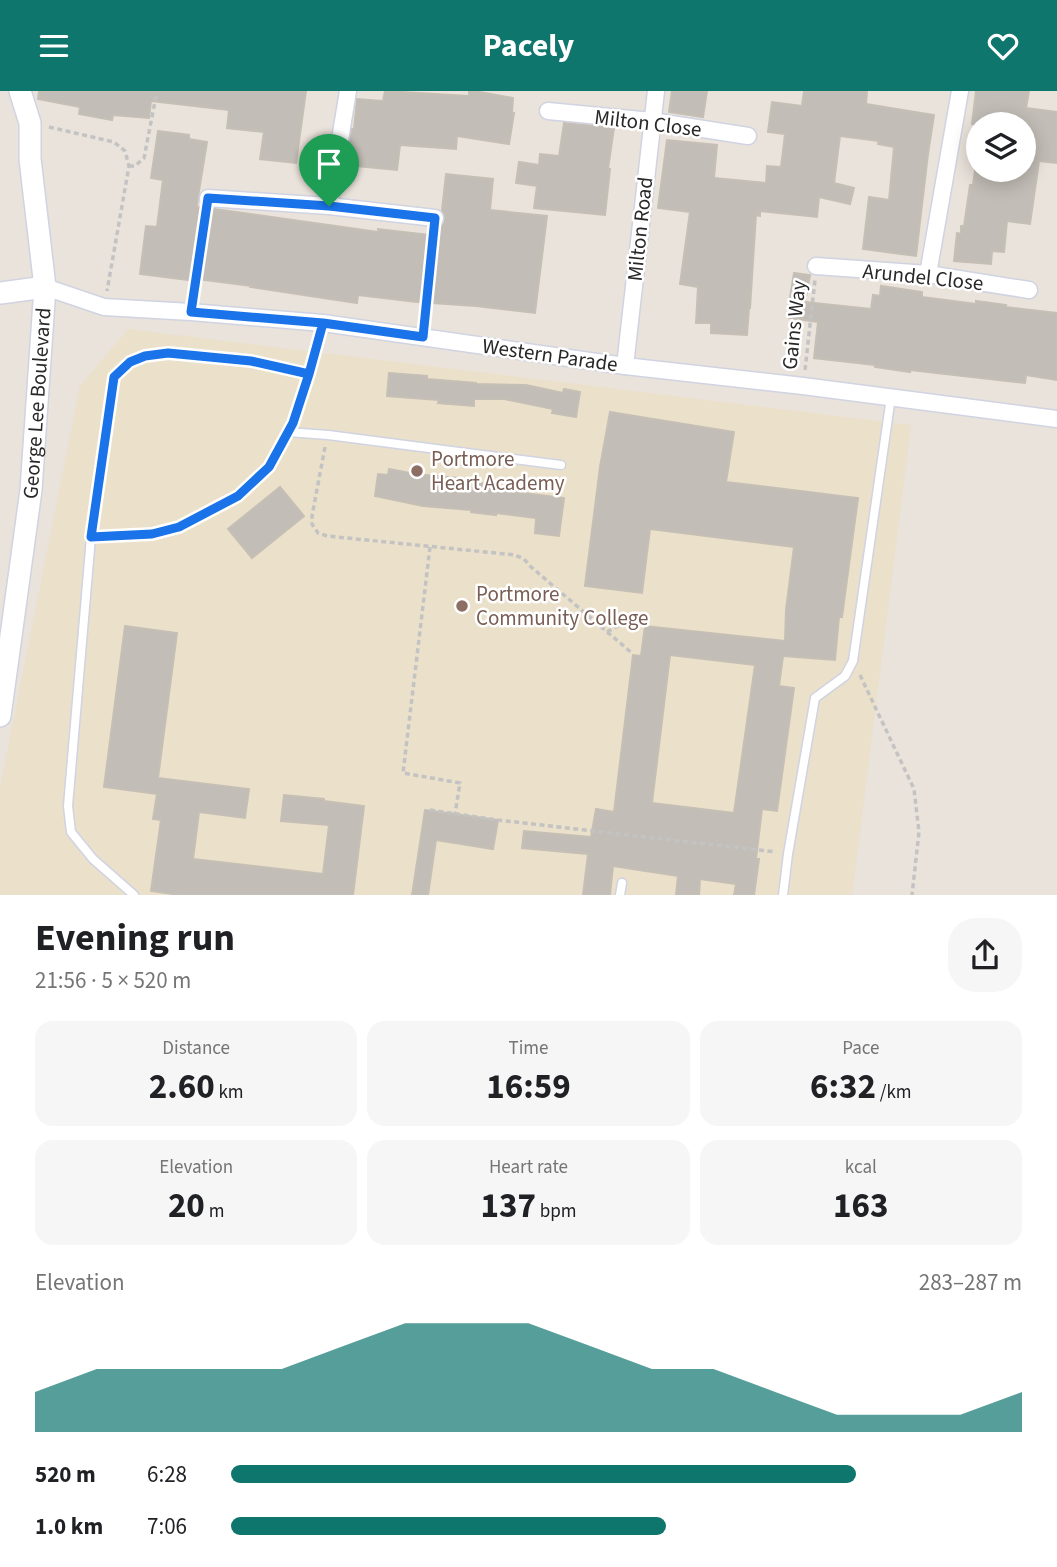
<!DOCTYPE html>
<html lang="en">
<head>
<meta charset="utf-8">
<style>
  :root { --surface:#fff; --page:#f6f6f6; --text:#202124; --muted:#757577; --accent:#0f766e }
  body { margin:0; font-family:"Source Sans 3",sans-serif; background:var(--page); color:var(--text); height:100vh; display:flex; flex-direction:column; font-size:26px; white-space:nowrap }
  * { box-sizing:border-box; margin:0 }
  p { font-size:23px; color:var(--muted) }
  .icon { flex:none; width:38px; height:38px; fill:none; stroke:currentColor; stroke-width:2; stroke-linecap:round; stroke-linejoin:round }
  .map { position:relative; height:804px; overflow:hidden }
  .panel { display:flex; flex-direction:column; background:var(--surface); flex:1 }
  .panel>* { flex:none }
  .controls { position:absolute; left:966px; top:21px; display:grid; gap:14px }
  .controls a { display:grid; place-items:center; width:70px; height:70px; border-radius:50%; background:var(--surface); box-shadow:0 4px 18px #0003; font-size:35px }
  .pin { position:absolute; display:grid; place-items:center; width:60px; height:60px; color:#fff; margin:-72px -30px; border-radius:50% 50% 50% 0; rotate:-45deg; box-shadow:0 0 7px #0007 }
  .pin .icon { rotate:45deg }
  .round { display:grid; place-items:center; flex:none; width:74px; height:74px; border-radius:28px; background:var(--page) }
  .headline { display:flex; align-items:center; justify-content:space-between; height:119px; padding:0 35px }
  h1 { font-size:38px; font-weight:700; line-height:52px }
  .stats { display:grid; grid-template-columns:repeat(3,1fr); gap:10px; height:119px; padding:7px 35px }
  .stats div { display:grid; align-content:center; border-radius:18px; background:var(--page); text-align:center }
  .stats b { font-size:35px; font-weight:700 }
  .stats small { font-size:19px; font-weight:400 }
  .stats p { font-size:19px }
  .chart { height:196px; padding:14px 35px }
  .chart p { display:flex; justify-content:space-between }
  .chart svg { width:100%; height:126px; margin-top:7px; fill:var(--accent); opacity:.7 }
  ul { padding:0 35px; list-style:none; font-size:23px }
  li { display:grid; grid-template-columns:112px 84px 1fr; align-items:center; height:52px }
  li i { height:18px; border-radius:9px; background:var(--accent) }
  header { display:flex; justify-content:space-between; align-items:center; height:91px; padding:0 35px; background:var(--accent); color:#fff; font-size:32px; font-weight:700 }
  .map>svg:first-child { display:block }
  .education { fill:#ebe0ca }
  .building { fill:#c2bdb6; stroke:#c5bfb5; stroke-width:2; fill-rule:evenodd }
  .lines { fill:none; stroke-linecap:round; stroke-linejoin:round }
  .lane-casing { stroke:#d0d3e1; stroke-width:11 }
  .street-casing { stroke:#d0d3e1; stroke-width:19 }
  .secondary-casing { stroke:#d0d3e1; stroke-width:24 }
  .path { stroke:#c3c3c3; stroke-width:3.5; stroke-dasharray:5 3.5; stroke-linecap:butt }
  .lane { stroke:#fff; stroke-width:8 }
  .street { stroke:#fff; stroke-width:16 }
  .secondary { stroke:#fff; stroke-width:21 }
  .route-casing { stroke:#fff; stroke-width:14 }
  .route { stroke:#1a73e8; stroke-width:9 }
  .education-dot { fill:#8d6e63; stroke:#fff; stroke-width:2.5 }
  .labels { text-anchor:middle; stroke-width:5; stroke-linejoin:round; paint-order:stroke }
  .street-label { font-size:21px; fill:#282828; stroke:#fff }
  .education-label { font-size:21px; fill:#785e54; stroke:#fff; text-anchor:start }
</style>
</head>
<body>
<header><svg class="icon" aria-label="menu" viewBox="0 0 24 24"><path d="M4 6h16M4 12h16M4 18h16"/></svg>Pacely<svg class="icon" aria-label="heart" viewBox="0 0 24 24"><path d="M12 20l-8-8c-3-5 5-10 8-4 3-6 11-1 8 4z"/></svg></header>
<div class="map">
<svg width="1057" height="804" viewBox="0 0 1057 804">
  <rect width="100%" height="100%" fill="#eae3db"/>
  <!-- education -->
  <polygon class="education" points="128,238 911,334 852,804 0,804 0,697 80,295"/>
  <!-- building -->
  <g class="building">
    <polygon points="39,0 306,0 296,72 260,68 264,41 227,37 229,19 151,10 149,27 113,24 112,29 79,23 80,16 38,8"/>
    <polygon points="385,0 469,5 469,0 474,0 513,7 512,22 514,22 509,53 457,45 456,58 400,54 397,79 346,74 352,38 354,38 357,8 383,10"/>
    <polygon points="672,0 707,0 703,26 669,21"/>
    <polygon points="804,0 867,0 866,13 934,24 928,63 916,165 863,158 869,106 889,109 894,56 878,53 879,50 840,45 834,92 854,97 850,113 819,106 817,126 760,120 760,125 756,124 750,217 749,217 747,244 711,242 711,232 696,232 698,196 680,193 690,121 658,117 667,49 717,54 714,87 766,92 767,75 781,76 785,43 768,41 772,11 802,15"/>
    <polygon points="976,0 1029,0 1026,17 1057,21 1057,72 1039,70 1030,133 1007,130 1004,161 992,160 991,173 954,170 957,142 961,143 961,135 964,135 970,94 973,94 975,79 1024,79 1024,33 972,33"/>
    <polygon points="564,32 614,37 608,78 610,78 605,124 534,117 537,95 516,92 519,71 539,74 540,63 559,65"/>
    <polygon points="158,40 189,44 189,48 207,51 198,106 197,116 207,117 378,141 378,138 439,145 440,136 444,133 445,127 442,119 446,83 493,88 490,119 547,125 535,222 476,215 417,211 358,204 357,212 251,196 252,195 189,187 189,189 140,183 146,135 157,136 163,89 151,87"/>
    <polygon points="794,182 810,184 805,211 871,218 873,204 880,205 881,195 922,201 922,206 976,213 976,210 1006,214 1005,216 1057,222 1057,289 1026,284 1025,292 910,279 910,281 875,276 875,274 814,267 818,231 789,227 790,220 788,219"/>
    <polygon points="389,282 427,285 427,288 476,292 476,293 526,294 563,302 564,298 580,301 576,326 552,322 553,318 504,308 474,308 474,315 438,312 439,309 387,305"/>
    <path d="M610,321L734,341L726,391L858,407L842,526H839L835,569L783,565L779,595L794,597L777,720L762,718L756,768H759L754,804H734L736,793L700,788L699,804H676L678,785L613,775L610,804H583L588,763L522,757L524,740L591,746L596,718L614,721L633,564L641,565L645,535L785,550L786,519L794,456L650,438L642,502L585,495L600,376ZM670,564L755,574L734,722L652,712Z"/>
    <polygon points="389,378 415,383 458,387 458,390 499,394 499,399 564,407 559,445 535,442 536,427 496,422 496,424 471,421 471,419 423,415 375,405 378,383 388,384"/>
    <polygon points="280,396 304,425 252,467 228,438"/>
    <polygon points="125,535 177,542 158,687 249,698 245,727 199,721 193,768 323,783 329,734 281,730 284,704 324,708 324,710 364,715 353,804 180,804 151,800 161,729 153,728 157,703 104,696"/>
    <polygon points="425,719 498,729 493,758 436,749 428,804 412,804"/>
  </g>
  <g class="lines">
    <defs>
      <g id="lane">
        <polyline points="288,341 328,344 561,374"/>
        <polyline points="91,446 152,443 179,436 238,405 269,376 293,332 309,283 323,232"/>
        <polyline points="134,804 93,768 71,741 68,715 91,446 114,286 130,271 145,265 168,262 251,270 309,283"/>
        <polyline points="620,804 622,792"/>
        <polyline points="783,804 788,763 815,607 845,585 853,570 891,306"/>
      </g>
      <g id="street">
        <polyline points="548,20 652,30 748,45"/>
        <polyline points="208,107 329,115 435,127"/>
        <polyline points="329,115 348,0"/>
        <polyline points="816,175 928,183 1029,199"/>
        <polyline points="928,183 960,0"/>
        <polyline points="45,196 104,216 191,221 323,232 625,275 803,295 1057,328"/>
        <polyline points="625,275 656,0"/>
      </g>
      <g id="secondary">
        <polyline points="0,202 45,196"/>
        <path id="s1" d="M0,625L31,399L45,196L30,68V32L20,0"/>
      </g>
    </defs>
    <!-- lane casing -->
    <use href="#lane" class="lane-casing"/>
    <!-- street casing -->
    <use href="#street" class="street-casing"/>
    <!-- secondary casing -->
    <use href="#secondary" class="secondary-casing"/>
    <!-- path -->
    <g class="path">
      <polyline points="49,36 114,51 125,60 129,75 107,200"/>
      <polyline points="129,75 135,75 144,67 157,0"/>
      <polyline points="194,205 206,123"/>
      <polyline points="425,230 433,144"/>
      <polyline points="805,279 815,189"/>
      <polyline points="325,356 312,425 312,433 318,442 327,445 515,464 524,468 530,475 633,563"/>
      <polyline points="430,456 403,682 460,692 455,723"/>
      <polyline points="607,541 636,525"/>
      <polyline points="860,584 914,698 919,741 912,804"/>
      <polyline points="430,719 498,729 776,761"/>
    </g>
    <!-- lane -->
    <use href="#lane" class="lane"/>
    <!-- street -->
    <use href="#street" class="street"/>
    <!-- secondary -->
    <use href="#secondary" class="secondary"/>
  </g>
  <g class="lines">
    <defs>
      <polyline id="route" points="329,115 435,127 423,246 323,232 309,283 293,332 269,376 238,405 179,436 152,443 91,446 114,286 130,271 145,265 168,262 251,270 309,283 323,232 191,221 208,107 329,115"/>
    </defs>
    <!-- route casing -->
    <use href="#route" class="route-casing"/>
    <!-- route -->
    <use href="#route" class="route"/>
  </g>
  <!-- markers -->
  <g class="education-dot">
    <circle cx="417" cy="380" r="7"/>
    <circle cx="462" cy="515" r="7"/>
  </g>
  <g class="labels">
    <!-- street labels -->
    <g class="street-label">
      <text transform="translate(648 32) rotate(7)" y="7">Milton Close</text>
      <text transform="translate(640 138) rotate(-84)" y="7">Milton Road</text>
      <text transform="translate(923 186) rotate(6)" y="7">Arundel Close</text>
      <text transform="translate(794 234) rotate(-84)" y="7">Gains Way</text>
      <text transform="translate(550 264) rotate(8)" y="7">Western Parade</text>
      <text dy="7" stroke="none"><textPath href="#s1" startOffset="315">George Lee Boulevard</textPath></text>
    </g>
    <!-- education labels -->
    <g class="education-label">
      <text x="431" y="375">Portmore<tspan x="431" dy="24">Heart Academy</tspan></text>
      <text x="476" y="510">Portmore<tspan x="476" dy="24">Community College</tspan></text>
    </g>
  </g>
</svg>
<div class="controls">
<a><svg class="icon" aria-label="layers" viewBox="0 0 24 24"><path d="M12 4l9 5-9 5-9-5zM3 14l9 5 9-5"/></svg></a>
</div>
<div class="pin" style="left:329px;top:115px;background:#1e9e55"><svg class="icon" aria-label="arrive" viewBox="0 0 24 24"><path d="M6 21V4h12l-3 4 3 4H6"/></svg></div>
</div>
<section class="panel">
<div class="headline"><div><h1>Evening run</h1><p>21:56 · 5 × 520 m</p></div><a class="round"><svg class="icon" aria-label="share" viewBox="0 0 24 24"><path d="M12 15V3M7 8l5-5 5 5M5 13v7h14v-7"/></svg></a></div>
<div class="stats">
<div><p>Distance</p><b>2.60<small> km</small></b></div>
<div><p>Time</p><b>16:59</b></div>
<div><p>Pace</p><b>6:32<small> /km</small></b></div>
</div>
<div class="stats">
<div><p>Elevation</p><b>20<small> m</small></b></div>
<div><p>Heart rate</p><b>137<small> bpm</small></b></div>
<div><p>kcal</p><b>163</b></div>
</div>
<div class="chart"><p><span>Elevation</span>283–287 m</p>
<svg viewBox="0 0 160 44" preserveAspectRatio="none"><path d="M0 44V30L10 22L20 22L30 22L40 22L50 14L60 6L70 6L80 6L90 14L100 22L110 22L120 30L130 38L140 38L150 38L160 30V44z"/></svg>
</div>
<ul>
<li><b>520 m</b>6:28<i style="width:79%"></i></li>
<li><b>1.0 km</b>7:06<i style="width:55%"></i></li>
</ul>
</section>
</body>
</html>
